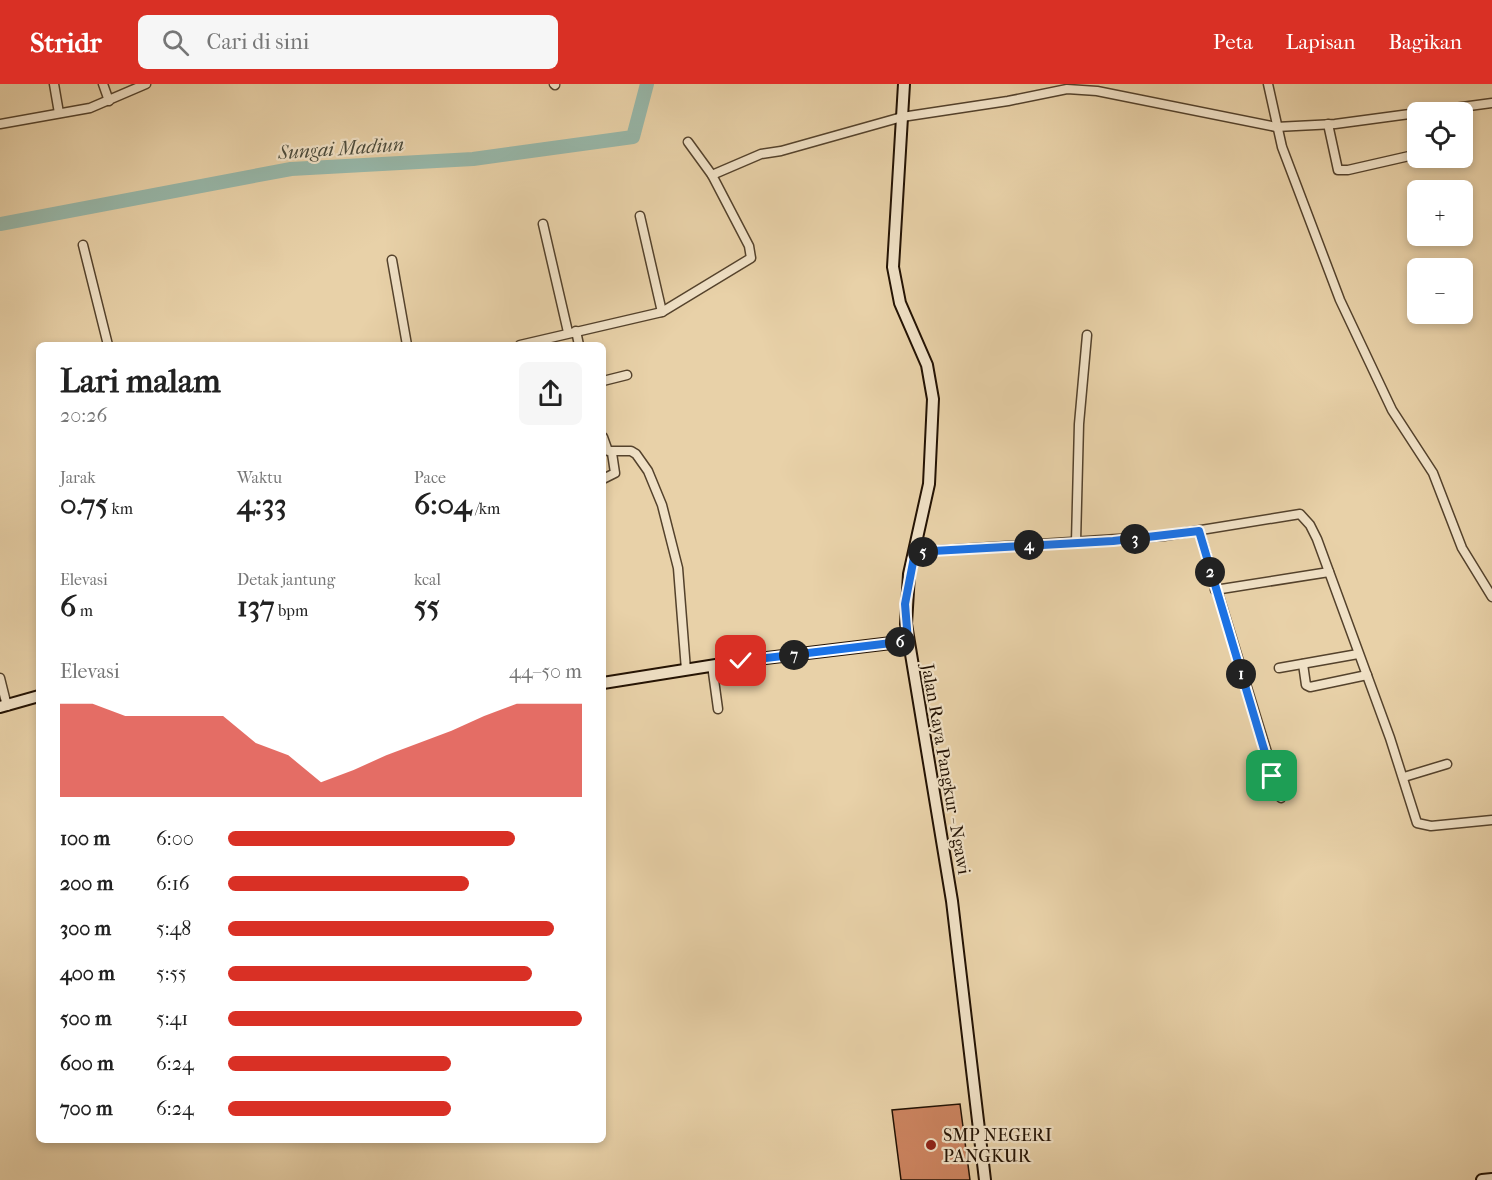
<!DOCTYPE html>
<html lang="id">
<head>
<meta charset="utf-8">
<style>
  :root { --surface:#fff; --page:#f6f6f6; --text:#222; --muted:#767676; --accent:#d93025 }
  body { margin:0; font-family:"IM FELL French Canon",serif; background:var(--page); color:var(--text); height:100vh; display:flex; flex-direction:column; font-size:22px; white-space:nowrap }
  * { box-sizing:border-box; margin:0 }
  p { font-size:20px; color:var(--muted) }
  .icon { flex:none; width:33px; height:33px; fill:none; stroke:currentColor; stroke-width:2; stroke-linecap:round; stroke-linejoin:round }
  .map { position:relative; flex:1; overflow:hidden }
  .side { position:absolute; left:36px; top:258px; width:570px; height:801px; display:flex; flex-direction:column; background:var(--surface); border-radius:9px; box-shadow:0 3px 9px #0003 }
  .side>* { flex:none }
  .tools { position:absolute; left:1407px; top:18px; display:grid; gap:12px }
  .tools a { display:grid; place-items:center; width:66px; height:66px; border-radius:9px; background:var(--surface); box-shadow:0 3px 9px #0003; font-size:30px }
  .pin { position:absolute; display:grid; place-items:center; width:51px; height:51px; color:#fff; margin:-26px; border-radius:12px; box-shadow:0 3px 9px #0006 }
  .km { position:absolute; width:30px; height:30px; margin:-15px; border-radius:50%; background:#222; color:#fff; font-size:16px; line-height:30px; text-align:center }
  .round { display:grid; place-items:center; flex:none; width:63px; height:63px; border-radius:9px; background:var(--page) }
  .head { display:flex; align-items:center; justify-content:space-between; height:102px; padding:0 24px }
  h1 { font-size:33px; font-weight:700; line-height:45px }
  .stats { display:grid; grid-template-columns:repeat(3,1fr); gap:9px; height:102px; padding:6px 24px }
  .stats div { display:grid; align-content:center }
  .stats b { font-size:30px; font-weight:700 }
  .stats small { font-size:16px; font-weight:400 }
  .stats p { font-size:16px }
  .chart { height:168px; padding:12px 24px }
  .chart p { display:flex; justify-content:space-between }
  .chart svg { width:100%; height:108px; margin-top:6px; fill:var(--accent); opacity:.7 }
  ul { padding:0 24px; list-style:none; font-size:20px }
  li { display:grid; grid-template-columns:96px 72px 1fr; align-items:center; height:45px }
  li i { height:15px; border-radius:8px; background:var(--accent) }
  header { display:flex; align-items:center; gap:36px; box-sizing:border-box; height:84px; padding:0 30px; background:var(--accent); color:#fff }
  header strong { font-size:28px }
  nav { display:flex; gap:33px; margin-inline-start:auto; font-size:21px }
  .search { width:420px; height:54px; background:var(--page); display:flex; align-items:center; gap:15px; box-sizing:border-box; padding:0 21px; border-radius:9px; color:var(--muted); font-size:22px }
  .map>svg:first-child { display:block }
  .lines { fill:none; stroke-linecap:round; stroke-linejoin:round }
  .river { stroke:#97b7a9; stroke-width:14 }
  .building { fill:#cc8460; stroke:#231203; stroke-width:1.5 }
  .street-casing { stroke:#54422c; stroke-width:11 }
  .secondary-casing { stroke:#231203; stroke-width:14 }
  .street { stroke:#f0e1c6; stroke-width:8 }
  .secondary { stroke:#f0e1c6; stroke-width:10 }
  .route-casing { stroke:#fff; stroke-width:12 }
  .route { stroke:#1a73e8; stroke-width:8 }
  .poi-dot { fill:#8f2418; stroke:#f0e1c6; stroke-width:2 }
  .labels { text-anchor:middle; stroke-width:4.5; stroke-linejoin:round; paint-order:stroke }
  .street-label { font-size:18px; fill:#231203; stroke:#f0e1c6 }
  .poi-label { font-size:18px; fill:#231203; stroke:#f0e1c6; text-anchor:start }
  .water-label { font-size:20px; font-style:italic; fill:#4c4c3d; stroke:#f0e1c6 }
</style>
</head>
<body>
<header>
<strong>Stridr</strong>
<div class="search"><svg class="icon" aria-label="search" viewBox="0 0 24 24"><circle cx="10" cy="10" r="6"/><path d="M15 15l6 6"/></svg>Cari di sini</div>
<nav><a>Peta</a><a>Lapisan</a><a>Bagikan</a></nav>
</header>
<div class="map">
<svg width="1492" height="1096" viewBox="0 0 1492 1096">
  <rect width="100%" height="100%" fill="#e8d1a8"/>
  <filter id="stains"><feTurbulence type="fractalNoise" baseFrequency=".00333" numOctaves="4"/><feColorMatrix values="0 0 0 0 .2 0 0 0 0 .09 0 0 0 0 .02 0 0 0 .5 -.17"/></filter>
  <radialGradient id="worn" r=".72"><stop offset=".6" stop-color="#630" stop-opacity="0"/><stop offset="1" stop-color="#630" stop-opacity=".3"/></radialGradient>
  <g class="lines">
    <!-- river -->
    <polyline class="river" points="0,140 291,85 473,75 633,53 647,0"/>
  </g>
  <!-- building -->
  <polygon class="building" points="960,1020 970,1096 901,1096 892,1026"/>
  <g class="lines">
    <defs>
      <g id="street">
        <polyline points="54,0 59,29"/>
        <polyline points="103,0 109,17"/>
        <polyline points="554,0 555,1"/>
        <polyline points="1268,0 1282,63 1340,216 1392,326 1433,389 1462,464 1492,513"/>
        <polyline points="0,40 90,24 146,0"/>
        <polyline points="1328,40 1338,86 1348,86 1418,70"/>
        <polyline points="688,58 712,91"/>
        <polyline points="640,132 662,228"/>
        <polyline points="543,140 568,248"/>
        <polyline points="83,161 108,261"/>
        <polyline points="392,176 407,261"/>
        <polyline points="576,247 579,261"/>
        <polyline points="520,261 662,228 751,174 749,162 712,91 761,70 781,67 902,33 1008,17 1067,5 1097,7 1276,43 1335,40 1492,19"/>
        <polyline points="603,297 627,291"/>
        <polyline points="603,353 608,367 631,367 636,370 648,387 662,421 678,484 686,586"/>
        <polyline points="603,395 615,389 612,369"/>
        <polyline points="1199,447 1281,714"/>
        <polyline points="1076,458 1079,340 1087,251"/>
        <polyline points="915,468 1164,452 1300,430 1310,441 1317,455 1390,654 1417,739 1431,742 1492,736"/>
        <polyline points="1215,506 1329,488"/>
        <polyline points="1303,580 1306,601 1310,603 1367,591"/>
        <polyline points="712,581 718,625"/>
        <polyline points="1279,584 1358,570"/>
        <polyline points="0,594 7,622"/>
        <polyline points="1404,693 1447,680"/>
      </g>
      <g id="secondary">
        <polyline points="904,0 893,183 900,219 927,281 933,315 929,400 909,490 906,540 952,817 985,1096"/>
        <polyline points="603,599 741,577 908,557"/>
        <polyline points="0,623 39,612"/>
        <polyline points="1482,1096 1492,1095"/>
      </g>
    </defs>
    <!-- street casing -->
    <use href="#street" class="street-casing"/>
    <!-- secondary casing -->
    <use href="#secondary" class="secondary-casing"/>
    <!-- street -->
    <use href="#street" class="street"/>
    <!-- secondary -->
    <use href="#secondary" class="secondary"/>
  </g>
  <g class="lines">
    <defs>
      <polyline id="route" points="741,577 908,557 905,520 915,468 1113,457 1199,447 1272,692"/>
    </defs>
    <!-- route casing -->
    <use href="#route" class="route-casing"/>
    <!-- route -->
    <use href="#route" class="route"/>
  </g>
  <!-- markers -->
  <circle class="poi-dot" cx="931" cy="1061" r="6"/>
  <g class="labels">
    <!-- street labels -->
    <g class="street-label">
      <text transform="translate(946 685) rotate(80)" y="6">Jalan Raya Pangkur - Ngawi</text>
    </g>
    <!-- poi labels -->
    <g class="poi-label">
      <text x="943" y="1057">SMP NEGERI<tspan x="943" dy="21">PANGKUR</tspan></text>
    </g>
    <!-- water labels -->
    <g class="water-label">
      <text transform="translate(341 64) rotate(-4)" y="7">Sungai Madiun</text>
    </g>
  </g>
  <rect width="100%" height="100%" filter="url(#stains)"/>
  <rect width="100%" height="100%" fill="url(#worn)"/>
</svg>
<div class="tools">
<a><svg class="icon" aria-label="locate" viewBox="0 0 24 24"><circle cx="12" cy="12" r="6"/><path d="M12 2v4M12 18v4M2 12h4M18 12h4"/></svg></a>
<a>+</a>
<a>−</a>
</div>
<div class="pin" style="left:1272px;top:692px;background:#1e9e55"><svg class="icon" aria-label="arrive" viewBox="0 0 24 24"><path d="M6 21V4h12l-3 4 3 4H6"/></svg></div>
<div class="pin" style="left:741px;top:577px;background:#d93025"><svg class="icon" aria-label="check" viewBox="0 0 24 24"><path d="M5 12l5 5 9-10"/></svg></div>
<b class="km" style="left:1241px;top:590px">1</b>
<b class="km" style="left:1210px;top:488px">2</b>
<b class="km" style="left:1135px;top:455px">3</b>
<b class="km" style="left:1029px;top:461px">4</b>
<b class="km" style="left:923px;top:468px">5</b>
<b class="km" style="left:900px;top:558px">6</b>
<b class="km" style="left:794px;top:571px">7</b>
<section class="side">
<div class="head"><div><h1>Lari malam</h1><p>20:26</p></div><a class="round"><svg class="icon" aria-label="share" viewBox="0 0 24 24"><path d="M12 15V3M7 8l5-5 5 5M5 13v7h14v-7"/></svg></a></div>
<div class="stats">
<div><p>Jarak</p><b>0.75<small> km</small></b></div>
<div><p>Waktu</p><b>4:33</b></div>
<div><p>Pace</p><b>6:04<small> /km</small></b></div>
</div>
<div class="stats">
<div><p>Elevasi</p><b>6<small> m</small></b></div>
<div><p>Detak jantung</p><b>137<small> bpm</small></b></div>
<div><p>kcal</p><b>55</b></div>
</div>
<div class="chart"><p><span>Elevasi</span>44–50 m</p>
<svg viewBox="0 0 160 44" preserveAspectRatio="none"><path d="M0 44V6L10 6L20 11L30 11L40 11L50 11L60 22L70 27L80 38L90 33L100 27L110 22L120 17L130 11L140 6L150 6L160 6V44z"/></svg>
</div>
<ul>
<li><b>100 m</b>6:00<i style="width:81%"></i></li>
<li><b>200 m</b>6:16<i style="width:68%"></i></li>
<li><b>300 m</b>5:48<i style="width:92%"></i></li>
<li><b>400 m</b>5:55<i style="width:86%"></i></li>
<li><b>500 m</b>5:41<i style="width:100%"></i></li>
<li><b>600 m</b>6:24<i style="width:63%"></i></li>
<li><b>700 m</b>6:24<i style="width:63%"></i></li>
</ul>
</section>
</div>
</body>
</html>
